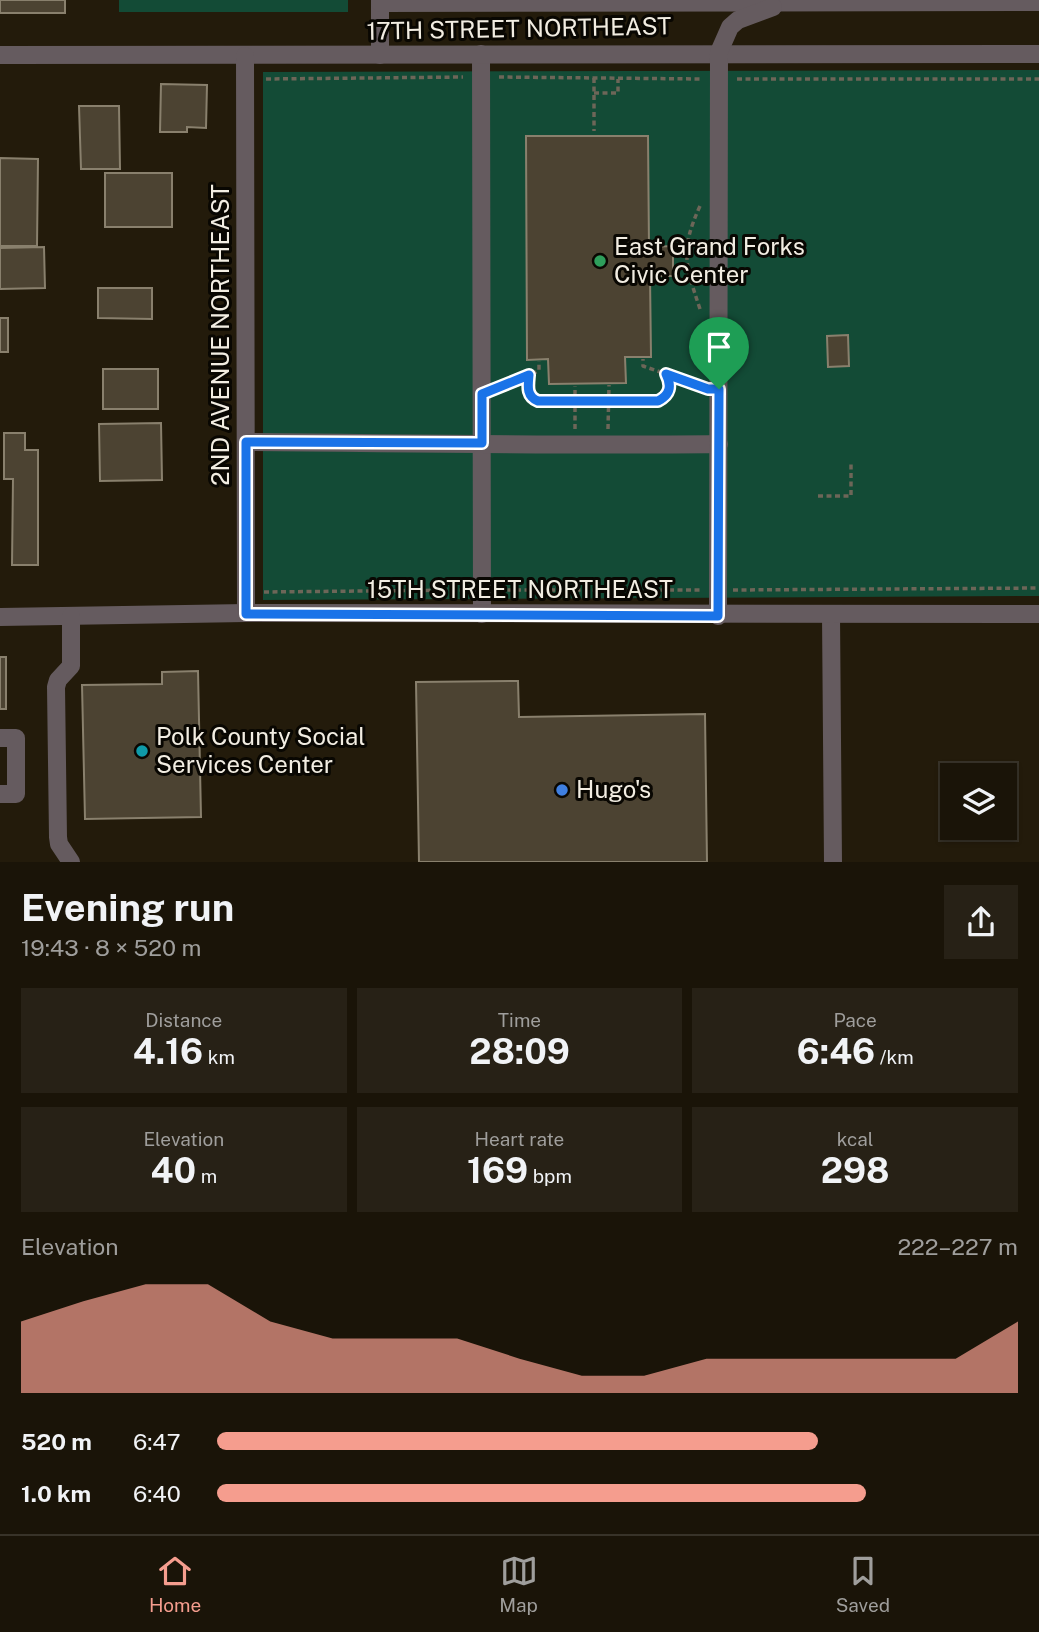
<!DOCTYPE html>
<html lang="en">
<head>
<meta charset="utf-8">
<style>
  :root { --surface:#1a1408; --page:#272116; --text:#f1f3f6; --muted:#9f9e9c; --line:#383329; --accent:#f59d8e }
  body { margin:0; font-family:"Public Sans",sans-serif; background:var(--page); color:var(--text); height:100vh; display:flex; flex-direction:column; font-size:26px; white-space:nowrap }
  * { box-sizing:border-box; margin:0 }
  p { font-size:23px; color:var(--muted) }
  .icon { flex:none; width:38px; height:38px; fill:none; stroke:currentColor; stroke-width:2; stroke-linecap:round; stroke-linejoin:round }
  .map { position:relative; height:862px; overflow:hidden }
  .panel { display:flex; flex-direction:column; background:var(--surface); flex:1 }
  .panel>* { flex:none }
  .fabs { position:absolute; left:940px; top:763px; display:grid; gap:14px }
  .fabs a { display:grid; place-items:center; width:77px; height:77px; border-radius:0px; background:var(--surface); box-shadow:0 2px 5px #0004,0 0 0 2px var(--line); font-size:35px }
  .pin { position:absolute; display:grid; place-items:center; width:60px; height:60px; color:#fff; margin:-72px -30px; border-radius:50% 50% 50% 0; rotate:-45deg; box-shadow:0 0 7px #0007 }
  .pin .icon { rotate:45deg }
  .round { display:grid; place-items:center; flex:none; width:74px; height:74px; border-radius:0px; background:var(--page) }
  .overview { display:flex; align-items:center; justify-content:space-between; height:119px; padding:0 21px }
  h1 { font-size:38px; font-weight:700; line-height:52px }
  .figures { display:grid; grid-template-columns:repeat(3,1fr); gap:10px; height:119px; padding:7px 21px }
  .figures div { display:grid; align-content:center; border-radius:0px; background:var(--page); text-align:center }
  .figures b { font-size:35px; font-weight:700 }
  .figures small { font-size:19px; font-weight:400 }
  .figures p { font-size:19px }
  .chart { height:196px; padding:14px 21px }
  .chart p { display:flex; justify-content:space-between }
  .chart svg { width:100%; height:126px; margin-top:7px; fill:var(--accent); opacity:.7 }
  ul { padding:0 21px; list-style:none; font-size:23px }
  li { display:grid; grid-template-columns:112px 84px 1fr; align-items:center; height:52px }
  li i { height:18px; border-radius:9px; background:var(--accent) }
  .tabs { display:flex; justify-content:space-around; align-items:center; height:98px; border-top:2px solid var(--line); background:var(--surface); font-size:19px; color:var(--muted) }
  .tabs a { display:grid; justify-items:center; gap:4px }
  .tabs .on { color:var(--accent) }
  .map>svg:first-child { display:block }
  .green { fill:#134b36 }
  .building { fill:#4c4332; stroke:#89806d; stroke-width:2 }
  .lines { fill:none; stroke-linecap:round; stroke-linejoin:round }
  .path { stroke:#6d6658; stroke-width:3.5; stroke-dasharray:5 3.5; stroke-linecap:butt }
  .minor { stroke:#655b5f; stroke-width:18 }
  .route-casing { stroke:#fff; stroke-width:14 }
  .route { stroke:#1a73e8; stroke-width:9 }
  .leisure-dot { fill:#2e9e5b; stroke:#090702; stroke-width:2.5 }
  .culture-dot { fill:#0f9aa8; stroke:#090702; stroke-width:2.5 }
  .shop-dot { fill:#3f7fe0; stroke:#090702; stroke-width:2.5 }
  .labels { text-anchor:middle; stroke-width:6; stroke-linejoin:round; paint-order:stroke }
  .street-label { font-size:24px; fill:#f2ede2; stroke:#090702 }
  .poi-label { font-size:24px; fill:#f2ede2; stroke:#090702; text-anchor:start }
</style>
</head>
<body>
<div class="map">
<svg width="1039" height="862" viewBox="0 0 1039 862">
  <rect width="100%" height="100%" fill="#231b0b"/>
  <!-- green -->
  <g class="green">
    <rect x="119" y="0" width="229" height="12"/>
    <polygon points="1039,70 1039,596 263,600 263,72"/>
  </g>
  <!-- building -->
  <g class="building">
    <rect x="0" y="0" width="65" height="13"/>
    <polygon points="161,84 207,85 206,128 187,127 187,132 160,132"/>
    <polygon points="79,106 119,106 120,169 81,169"/>
    <polygon points="526,136 648,136 649,247 673,246 673,276 650,276 651,357 625,357 626,383 549,384 548,359 527,360"/>
    <polygon points="0,158 38,159 37,246 0,246"/>
    <rect x="105" y="173" width="67" height="54"/>
    <polygon points="44,247 45,288 0,289 0,248"/>
    <polygon points="98,288 152,288 152,319 98,318"/>
    <rect x="0" y="318" width="8" height="34"/>
    <polygon points="848,335 849,366 828,367 827,336"/>
    <rect x="103" y="369" width="55" height="40"/>
    <polygon points="161,423 162,480 100,481 99,424"/>
    <polygon points="4,433 25,433 25,450 38,450 38,565 12,565 13,479 4,479"/>
    <rect x="0" y="657" width="6" height="52"/>
    <polygon points="198,671 201,817 85,819 82,685 162,684 162,672"/>
    <polygon points="518,681 519,717 705,714 707,862 419,862 416,682"/>
  </g>
  <g class="lines">
    <!-- path -->
    <g class="path">
      <polyline points="499,77 701,79"/>
      <polyline points="594,78 594,131"/>
      <polyline points="266,79 463,77"/>
      <polyline points="737,79 1039,79"/>
      <polyline points="594,93 618,93 618,79"/>
      <path d="M700,206C680,250 685,264 700,309"/>
      <polyline points="675,253 686,253"/>
      <path d="M529,375C528,386 526,396 538,401H658L668,393L670,385L666,374L643,366V359"/>
      <polyline points="668,375 700,386"/>
      <polyline points="500,386 536,372 539,370 539,361"/>
      <polyline points="575,429 575,386"/>
      <polyline points="608,429 609,385"/>
      <polyline points="818,496 851,496 851,463"/>
      <polyline points="499,590 701,590"/>
      <polyline points="733,590 1039,588"/>
      <polyline points="264,592 466,590"/>
    </g>
    <!-- minor -->
    <g class="minor">
      <polyline points="380,0 380,55"/>
      <polyline points="380,3 1039,2"/>
      <polyline points="481,54 482,614"/>
      <path d="M0,55C346,57 693,52 1039,54"/>
      <polyline points="245,56 246,613"/>
      <path d="M246,442C403,443 561,446 719,444"/>
      <polyline points="831,615 833,862"/>
      <polyline points="718,616 719,52 730,27 738,20 773,7"/>
      <polyline points="0,617 246,613 1039,614"/>
      <polyline points="0,738 16,738 16,794 0,794"/>
      <polyline points="71,862 59,844 58,837 56,687 58,680 71,666 71,616"/>
    </g>
  </g>
  <g class="lines">
    <defs>
      <path id="route" d="M666,374L708,389H719L718,616L246,614V442L482,443V394L529,375C528,386 526,396 538,401H658C670,395 672,386 666,374Z"/>
    </defs>
    <!-- route casing -->
    <use href="#route" class="route-casing"/>
    <!-- route -->
    <use href="#route" class="route"/>
  </g>
  <!-- markers -->
  <circle class="leisure-dot" cx="600" cy="261" r="7"/>
  <circle class="culture-dot" cx="142" cy="751" r="7"/>
  <circle class="shop-dot" cx="562" cy="790" r="7"/>
  <g class="labels">
    <!-- street labels -->
    <g class="street-label">
      <text transform="translate(519 29) rotate(-1)" y="8">17TH STREET NORTHEAST</text>
      <text transform="translate(221 335) rotate(-90)" y="8">2ND AVENUE NORTHEAST</text>
      <text x="520" y="598">15TH STREET NORTHEAST</text>
    </g>
    <!-- poi labels -->
    <g class="poi-label">
      <text x="614" y="255">East Grand Forks<tspan x="614" dy="28">Civic Center</tspan></text>
      <text x="156" y="745">Polk County Social<tspan x="156" dy="28">Services Center</tspan></text>
      <text x="576" y="798">Hugo's</text>
    </g>
  </g>
</svg>
<div class="fabs">
<a><svg class="icon" aria-label="layers" viewBox="0 0 24 24"><path d="M12 4l9 5-9 5-9-5zM3 14l9 5 9-5"/></svg></a>
</div>
<div class="pin" style="left:719px;top:389px;background:#1e9e55"><svg class="icon" aria-label="arrive" viewBox="0 0 24 24"><path d="M6 21V4h12l-3 4 3 4H6"/></svg></div>
</div>
<section class="panel">
<div class="overview"><div><h1>Evening run</h1><p>19:43 · 8 × 520 m</p></div><a class="round"><svg class="icon" aria-label="share" viewBox="0 0 24 24"><path d="M12 15V3M7 8l5-5 5 5M5 13v7h14v-7"/></svg></a></div>
<div class="figures">
<div><p>Distance</p><b>4.16<small> km</small></b></div>
<div><p>Time</p><b>28:09</b></div>
<div><p>Pace</p><b>6:46<small> /km</small></b></div>
</div>
<div class="figures">
<div><p>Elevation</p><b>40<small> m</small></b></div>
<div><p>Heart rate</p><b>169<small> bpm</small></b></div>
<div><p>kcal</p><b>298</b></div>
</div>
<div class="chart"><p><span>Elevation</span>222–227 m</p>
<svg viewBox="0 0 160 44" preserveAspectRatio="none"><path d="M0 44V19L10 12L20 6L30 6L40 19L50 25L60 25L70 25L80 32L90 38L100 38L110 32L120 32L130 32L140 32L150 32L160 19V44z"/></svg>
</div>
<ul>
<li><b>520 m</b>6:47<i style="width:75%"></i></li>
<li><b>1.0 km</b>6:40<i style="width:81%"></i></li>
</ul>
</section>
<nav class="tabs">
<a class="on"><svg class="icon" aria-label="home" viewBox="0 0 24 24"><path d="M3 11l9-7 9 7M6 9v11h12V9"/></svg>Home</a>
<a><svg class="icon" aria-label="map" viewBox="0 0 24 24"><path d="M3 6l6-2 6 2 6-2v14l-6 2-6-2-6 2zM9 4v14M15 6v14"/></svg>Map</a>
<a><svg class="icon" aria-label="saved" viewBox="0 0 24 24"><path d="M7 4h10v16l-5-4-5 4z"/></svg>Saved</a>
</nav>
</body>
</html>
